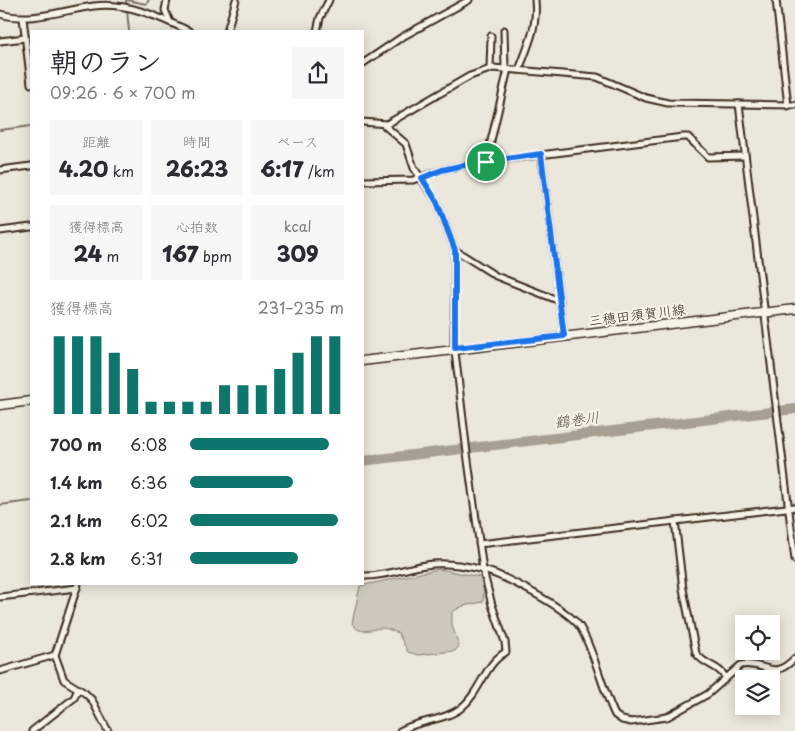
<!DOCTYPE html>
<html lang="ja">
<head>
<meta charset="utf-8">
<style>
  :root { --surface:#fff; --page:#f7f7f7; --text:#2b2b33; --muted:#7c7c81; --accent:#0f766e }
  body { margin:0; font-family:"Playpen Sans","Klee One",sans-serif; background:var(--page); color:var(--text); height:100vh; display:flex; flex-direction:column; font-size:19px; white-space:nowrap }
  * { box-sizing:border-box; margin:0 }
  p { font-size:16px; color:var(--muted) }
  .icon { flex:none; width:28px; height:28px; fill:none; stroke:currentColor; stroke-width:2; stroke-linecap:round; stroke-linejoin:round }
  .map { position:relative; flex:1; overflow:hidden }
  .details { position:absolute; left:30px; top:30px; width:334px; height:555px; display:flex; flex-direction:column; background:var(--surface); border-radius:0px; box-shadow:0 2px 12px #0003 }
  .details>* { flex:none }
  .tools { position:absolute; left:735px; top:615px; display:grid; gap:10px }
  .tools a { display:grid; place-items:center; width:45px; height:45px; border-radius:0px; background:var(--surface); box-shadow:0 2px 12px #0003; font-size:25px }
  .pin { position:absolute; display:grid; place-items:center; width:42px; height:42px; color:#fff; margin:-21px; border:2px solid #fff; border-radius:50%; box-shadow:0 1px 5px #0007 }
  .round { display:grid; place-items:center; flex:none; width:52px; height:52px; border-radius:0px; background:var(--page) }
  .summary { display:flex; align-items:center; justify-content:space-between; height:85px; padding:0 20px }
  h1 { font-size:28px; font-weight:800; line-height:38px }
  .metrics { display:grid; grid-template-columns:repeat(3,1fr); gap:8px; height:85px; padding:5px 20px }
  .metrics div { display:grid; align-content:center; border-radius:0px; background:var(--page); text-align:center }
  .metrics b { font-size:21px; font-weight:800 }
  .metrics small { font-size:14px; font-weight:400 }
  .metrics p { font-size:14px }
  .chart { height:140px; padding:10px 20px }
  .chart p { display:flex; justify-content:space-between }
  .chart svg { width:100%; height:90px; margin-top:5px; stroke:var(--accent); stroke-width:6 }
  ul { padding:0 20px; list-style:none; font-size:16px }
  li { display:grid; grid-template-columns:80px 60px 1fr; align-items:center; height:38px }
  li i { height:12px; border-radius:6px; background:var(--accent) }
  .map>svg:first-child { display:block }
  .green { fill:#cec8bc; stroke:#84796d }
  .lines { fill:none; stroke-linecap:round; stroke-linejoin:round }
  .stream { stroke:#7c7064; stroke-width:2 }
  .river { stroke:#a89f93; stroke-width:10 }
  .street-casing { stroke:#3b2a1e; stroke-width:9 }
  .secondary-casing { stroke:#3b2a1e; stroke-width:11 }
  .street { stroke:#f7f3e8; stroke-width:5 }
  .secondary { stroke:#f7f3e8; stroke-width:8 }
  .route-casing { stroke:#fff; stroke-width:10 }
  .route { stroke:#1a73e8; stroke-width:6 }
  .labels { text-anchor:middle; stroke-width:4; stroke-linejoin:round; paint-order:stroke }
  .street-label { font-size:14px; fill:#3b2a1e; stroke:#f7f3e8 }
  .water-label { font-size:15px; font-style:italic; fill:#615347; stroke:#f7f3e8 }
</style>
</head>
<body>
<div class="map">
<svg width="795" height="731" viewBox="0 0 795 731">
  <rect width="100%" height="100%" fill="#ece7dc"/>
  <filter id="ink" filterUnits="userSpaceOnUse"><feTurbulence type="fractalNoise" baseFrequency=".02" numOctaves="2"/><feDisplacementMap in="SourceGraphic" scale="10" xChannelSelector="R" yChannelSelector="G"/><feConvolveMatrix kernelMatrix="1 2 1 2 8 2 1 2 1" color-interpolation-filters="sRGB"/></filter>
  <g filter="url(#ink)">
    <!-- green -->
    <path class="green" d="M439,569L480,577L484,591L483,602L463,606L452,612V625L459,646L455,651L418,655L408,652L398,633C393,631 387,628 382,628C369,629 360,636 352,623L360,586Z"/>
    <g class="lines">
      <!-- stream -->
      <g class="stream">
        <polyline points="126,0 129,31"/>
        <polyline points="127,0 146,4 149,0"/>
        <polyline points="0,130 31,126"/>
        <polyline points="0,505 31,501"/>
      </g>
      <!-- river -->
      <polyline class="river" points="362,461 795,409"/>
      <defs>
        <g id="street">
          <polyline points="167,0 165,10 170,22"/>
          <polyline points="776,0 788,106"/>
          <path d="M0,14C31,23 63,10 94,6C128,2 159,17 189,31"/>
          <polyline points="23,18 31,84"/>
          <polyline points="504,30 505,69"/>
          <polyline points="227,31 236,0"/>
          <polyline points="317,31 320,18 329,0"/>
          <polyline points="0,41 25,38"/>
          <polyline points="362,64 402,37 469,0"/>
          <polyline points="490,69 491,36"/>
          <path d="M519,70C528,46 538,26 535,0"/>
          <polyline points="739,104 795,560"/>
          <polyline points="362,122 387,124 470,76 493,68 597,77 646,98 668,103 795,105"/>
          <path d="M384,125L406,144L414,168L437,202L455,250L454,343L467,453L483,570L492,605L505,642L506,652C484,664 481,692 461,708C444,721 419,720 400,731"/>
          <polyline points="541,154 564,336"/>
          <polyline points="486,162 508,69"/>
          <polyline points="0,170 31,166"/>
          <polyline points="362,181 413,180 442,170 469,164 683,137 688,137 708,157 745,156"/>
          <polyline points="0,231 31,227"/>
          <polyline points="455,250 496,276 560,301"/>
          <path d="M675,521L683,589L696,653C703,665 719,665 726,678"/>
          <polyline points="479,544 795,507"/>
          <path d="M362,576C387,577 409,566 433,564C449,563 468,566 483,570C504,575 568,609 580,627C594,650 602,689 615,715L622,720L631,722L667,717L708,694L741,665C766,661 772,682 795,658"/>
          <polyline points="78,584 55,655 64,680 85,693 92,700 108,731"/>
          <polyline points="0,597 77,588"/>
          <polyline points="0,671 55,655"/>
          <polyline points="32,731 74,698 78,689"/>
        </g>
        <g id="secondary">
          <polyline points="362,361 795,309"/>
          <polyline points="0,405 31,401"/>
        </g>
      </defs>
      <!-- street casing -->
      <use href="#street" class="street-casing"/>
      <!-- secondary casing -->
      <use href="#secondary" class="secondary-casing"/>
      <!-- street -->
      <use href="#street" class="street"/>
      <!-- secondary -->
      <use href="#secondary" class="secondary"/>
    </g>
  </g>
  <g class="lines" filter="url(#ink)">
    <defs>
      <polygon id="route" points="541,154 564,336 455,348 455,250 437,202 422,178 442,170 469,164"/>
    </defs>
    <!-- route casing -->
    <use href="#route" class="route-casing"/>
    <!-- route -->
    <use href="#route" class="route"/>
  </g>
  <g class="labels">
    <!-- street labels -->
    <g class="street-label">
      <text transform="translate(637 315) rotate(-7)" y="5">三穂田須賀川線</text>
    </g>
    <!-- water labels -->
    <g class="water-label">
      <text transform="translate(577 420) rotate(-7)" y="5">鶴巻川</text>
    </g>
  </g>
</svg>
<div class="tools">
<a><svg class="icon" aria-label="locate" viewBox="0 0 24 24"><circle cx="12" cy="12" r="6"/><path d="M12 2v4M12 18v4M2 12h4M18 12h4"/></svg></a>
<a><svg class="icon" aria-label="layers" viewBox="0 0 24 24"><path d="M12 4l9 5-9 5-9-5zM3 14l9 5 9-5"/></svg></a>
</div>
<div class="pin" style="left:486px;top:162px;background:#1e9e55"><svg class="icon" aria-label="arrive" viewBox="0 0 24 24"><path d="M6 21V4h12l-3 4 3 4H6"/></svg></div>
<section class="details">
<div class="summary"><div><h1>朝のラン</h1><p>09:26 · 6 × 700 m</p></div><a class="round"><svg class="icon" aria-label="share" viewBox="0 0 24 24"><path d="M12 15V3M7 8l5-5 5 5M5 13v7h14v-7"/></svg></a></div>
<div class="metrics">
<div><p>距離</p><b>4.20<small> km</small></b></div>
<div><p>時間</p><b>26:23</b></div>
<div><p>ペース</p><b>6:17<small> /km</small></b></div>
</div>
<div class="metrics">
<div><p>獲得標高</p><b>24<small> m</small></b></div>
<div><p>心拍数</p><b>167<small> bpm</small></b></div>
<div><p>kcal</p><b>309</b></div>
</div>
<div class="chart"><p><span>獲得標高</span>231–235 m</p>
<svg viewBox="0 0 160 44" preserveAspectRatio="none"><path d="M5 44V6M15 44V6M25 44V6M35 44V14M45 44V22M55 44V38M65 44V38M75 44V38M85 44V38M95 44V30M105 44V30M115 44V30M125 44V22M135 44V14M145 44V6M155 44V6"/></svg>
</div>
<ul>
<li><b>700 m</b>6:08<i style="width:90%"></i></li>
<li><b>1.4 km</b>6:36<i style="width:67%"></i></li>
<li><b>2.1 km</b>6:02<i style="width:96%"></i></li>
<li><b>2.8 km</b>6:31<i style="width:70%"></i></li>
</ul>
</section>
</div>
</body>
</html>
